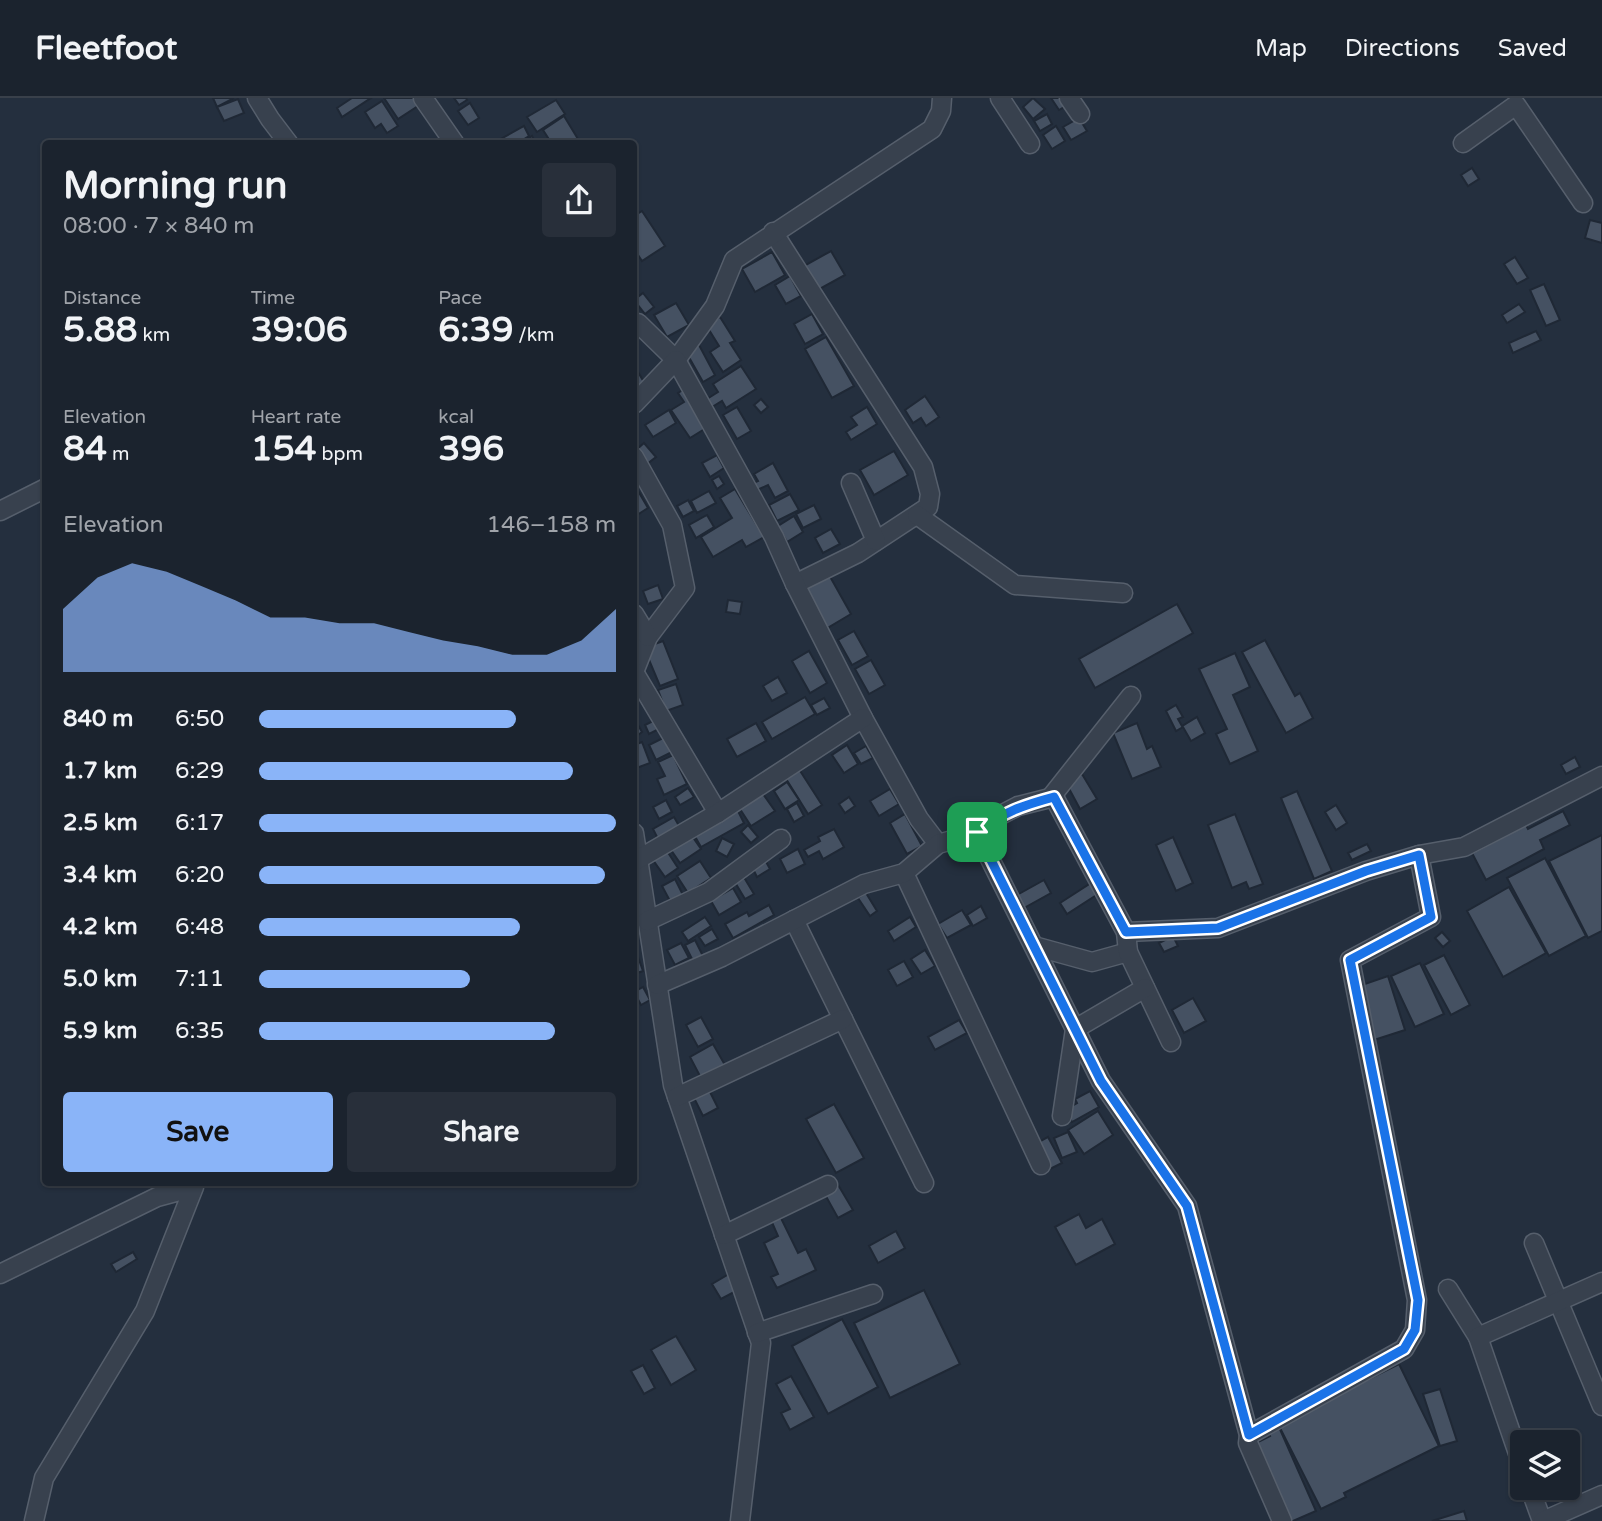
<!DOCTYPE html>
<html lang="en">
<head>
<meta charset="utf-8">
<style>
  :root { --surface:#1b232e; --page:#282f3a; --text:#f1f3f6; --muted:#a0a4aa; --line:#39404a; --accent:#8ab4f8 }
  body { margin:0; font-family:"Varela Round",sans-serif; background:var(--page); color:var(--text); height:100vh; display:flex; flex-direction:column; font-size:26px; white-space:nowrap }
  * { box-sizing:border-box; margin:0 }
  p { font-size:23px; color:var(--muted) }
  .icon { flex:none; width:38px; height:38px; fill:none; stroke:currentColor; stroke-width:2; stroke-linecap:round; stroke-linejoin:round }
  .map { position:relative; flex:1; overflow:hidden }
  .side { position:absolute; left:42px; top:42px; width:595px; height:1046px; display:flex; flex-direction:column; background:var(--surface); border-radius:7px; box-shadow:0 2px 5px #0004,0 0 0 2px var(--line) }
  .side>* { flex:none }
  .fabs { position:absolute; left:1510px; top:1332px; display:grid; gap:14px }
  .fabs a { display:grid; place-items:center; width:70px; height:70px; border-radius:7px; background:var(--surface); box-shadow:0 2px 5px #0004,0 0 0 2px var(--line); font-size:35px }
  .pin { position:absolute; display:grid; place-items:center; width:60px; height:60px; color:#fff; margin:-30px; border-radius:14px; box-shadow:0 4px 10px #0006 }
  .round { display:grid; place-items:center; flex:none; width:74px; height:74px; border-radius:7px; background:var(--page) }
  .overview { display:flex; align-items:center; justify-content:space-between; height:119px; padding:0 21px }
  h1 { font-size:38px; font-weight:800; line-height:52px }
  .metrics { display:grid; grid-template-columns:repeat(3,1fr); gap:10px; height:119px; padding:7px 21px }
  .metrics div { display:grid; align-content:center }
  .metrics b { font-size:35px; font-weight:800 }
  .metrics small { font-size:19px; font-weight:400 }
  .metrics p { font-size:19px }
  .chart { height:196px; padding:14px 21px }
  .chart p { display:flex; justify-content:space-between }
  .chart svg { width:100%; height:126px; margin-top:7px; fill:var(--accent); opacity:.7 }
  .action { display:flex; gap:14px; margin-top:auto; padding:14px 21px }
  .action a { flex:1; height:80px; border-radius:7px; background:var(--accent); color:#111; font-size:28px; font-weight:800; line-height:80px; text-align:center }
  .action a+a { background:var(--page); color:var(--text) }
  ul { padding:0 21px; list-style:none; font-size:23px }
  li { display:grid; grid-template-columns:112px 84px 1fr; align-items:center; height:52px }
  li i { height:18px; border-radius:9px; background:var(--accent) }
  header { display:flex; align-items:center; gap:42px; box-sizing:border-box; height:98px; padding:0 35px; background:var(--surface); border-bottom:2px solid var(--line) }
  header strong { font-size:33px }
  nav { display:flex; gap:38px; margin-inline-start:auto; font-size:24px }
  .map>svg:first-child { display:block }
  .building { fill:#455162; stroke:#1f2835; stroke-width:2 }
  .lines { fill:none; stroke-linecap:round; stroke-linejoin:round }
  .street-casing { stroke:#565f6c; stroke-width:21 }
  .street { stroke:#38414e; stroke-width:18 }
  .route-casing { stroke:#fff; stroke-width:14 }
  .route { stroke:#1a73e8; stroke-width:9 }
</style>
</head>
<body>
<header>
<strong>Fleetfoot</strong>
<nav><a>Map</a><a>Directions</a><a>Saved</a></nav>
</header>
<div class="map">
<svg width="1602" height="1423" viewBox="0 0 1602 1423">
  <rect width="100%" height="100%" fill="#242f3e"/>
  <!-- building -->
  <g class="building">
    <polygon points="213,0 234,0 217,9"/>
    <polygon points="352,0 371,0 342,19 337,10"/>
    <polygon points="384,0 417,0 421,6 398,21"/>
    <polygon points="454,0 466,0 467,2 459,7"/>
    <polygon points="1033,0 1045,11 1033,21 1023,9"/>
    <polygon points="1051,0 1066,0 1069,6 1059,12"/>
    <polygon points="238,1 244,15 224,23 217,9"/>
    <polygon points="556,2 565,16 537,34 527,19"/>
    <polygon points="382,3 398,28 387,35 381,26 375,30 365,14"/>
    <polygon points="470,5 479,20 468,27 458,13"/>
    <polygon points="1047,16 1052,26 1040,33 1034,23"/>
    <polygon points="564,18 581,46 552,46 543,32"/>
    <polygon points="1079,20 1087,33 1071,42 1063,29"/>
    <polygon points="524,28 529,38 516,46 501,46 499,42"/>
    <polygon points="1056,28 1065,43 1052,51 1043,37"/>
    <polygon points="532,38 536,46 520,46"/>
    <polygon points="1472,70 1479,81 1468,88 1461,77"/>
    <polygon points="642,113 665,148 642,163 634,151 634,118"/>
    <polygon points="1590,122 1602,125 1602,145 1585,140"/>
    <polygon points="831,153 845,177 816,193 802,169"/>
    <polygon points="772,154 785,177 755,194 742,171"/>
    <polygon points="1515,159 1528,180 1517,186 1504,166"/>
    <polygon points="790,178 801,198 786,206 775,187"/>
    <polygon points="1544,186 1560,222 1546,228 1530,192"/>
    <polygon points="643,195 654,209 645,216 634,202"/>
    <polygon points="676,205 689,227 667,239 654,217"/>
    <polygon points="1519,206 1525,214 1507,225 1502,217"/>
    <polygon points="812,216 823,236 805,246 794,226"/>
    <polygon points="720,219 735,243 730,245 741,262 723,274 710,254 719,248 706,227"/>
    <polygon points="1536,233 1541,242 1513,255 1509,245"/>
    <polygon points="826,239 854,288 832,300 805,251"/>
    <polygon points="699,247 715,277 703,284 686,254"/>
    <polygon points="634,267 645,286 634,294"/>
    <polygon points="741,268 756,291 726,310 722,303 712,309 707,301 718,294 713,286"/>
    <polygon points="686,290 711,327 690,340 671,312 684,304 678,295"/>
    <polygon points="925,298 939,319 926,328 921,320 913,325 905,312"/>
    <polygon points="761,301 768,309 761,315 754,307"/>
    <polygon points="737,309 751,333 737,341 723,317"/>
    <polygon points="867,309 877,326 851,342 846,334 857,327 851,319"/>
    <polygon points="669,312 676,325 653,339 645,327"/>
    <polygon points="644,345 656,359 647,366 636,352"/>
    <polygon points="894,353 908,377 874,397 860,372"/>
    <polygon points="717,357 724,370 710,379 702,365"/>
    <polygon points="773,365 788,393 775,400 768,387 757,392 753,385 758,383 754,376"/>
    <polygon points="719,378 724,386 717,391 712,382"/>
    <polygon points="634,386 648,410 634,419"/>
    <polygon points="735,391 764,439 746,449 742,442 713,459 701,439 732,420 720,400"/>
    <polygon points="709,393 716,405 697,415 691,403"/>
    <polygon points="790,396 799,412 777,423 769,407"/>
    <polygon points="688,402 694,413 683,419 677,408"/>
    <polygon points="814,407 821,421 803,430 796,416"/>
    <polygon points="707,417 714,429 696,440 689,427"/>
    <polygon points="794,418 803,434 787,444 778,428"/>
    <polygon points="831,431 840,446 823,455 815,440"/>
    <polygon points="828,475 851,516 824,532 801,491"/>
    <polygon points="658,487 663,501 648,506 643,493"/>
    <polygon points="728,502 742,504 740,516 726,514"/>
    <polygon points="1177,506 1193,535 1095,590 1079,561"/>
    <polygon points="854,533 868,558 852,567 838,542"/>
    <polygon points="1265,542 1295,598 1300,595 1313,620 1286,635 1242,554"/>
    <polygon points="663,543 678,581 660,588 644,550"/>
    <polygon points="809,553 827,585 810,595 792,563"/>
    <polygon points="1235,555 1250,589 1233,597 1258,653 1230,666 1216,636 1227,631 1199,571"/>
    <polygon points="871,562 885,587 869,596 855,571"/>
    <polygon points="778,579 787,595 772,603 763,588"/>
    <polygon points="676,586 683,607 666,613 658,592"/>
    <polygon points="805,599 815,616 772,641 762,624"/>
    <polygon points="824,600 830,610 817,617 811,607"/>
    <polygon points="1176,607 1183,619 1178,621 1182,628 1197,619 1205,635 1191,643 1183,629 1176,633 1166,613"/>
    <polygon points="634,620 642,634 634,640"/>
    <polygon points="659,620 663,629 649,636 645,627"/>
    <polygon points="756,625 766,643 737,659 727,641"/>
    <polygon points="1137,625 1147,651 1152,648 1161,669 1132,681 1113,635"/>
    <polygon points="667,638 674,653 656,662 649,647"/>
    <polygon points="642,644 650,665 634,671 634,647"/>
    <polygon points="847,647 858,666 844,675 832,657"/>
    <polygon points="866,648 873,660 861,666 854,655"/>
    <polygon points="673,657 687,686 664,697 657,681 665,678 658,664"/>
    <polygon points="1575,659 1580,669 1566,676 1561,667"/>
    <polygon points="797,668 822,707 808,716 783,676"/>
    <polygon points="1082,676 1097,701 1080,711 1066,685"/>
    <polygon points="787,684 799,702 785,711 774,693"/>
    <polygon points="688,690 694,699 680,707 675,699"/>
    <polygon points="890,691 899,706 879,718 870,703"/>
    <polygon points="761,693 775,713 751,728 738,708"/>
    <polygon points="1297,693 1332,773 1314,781 1281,700"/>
    <polygon points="849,699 855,708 845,715 839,706"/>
    <polygon points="666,702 672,714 659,721 653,709"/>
    <polygon points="797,705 804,718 794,724 787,711"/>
    <polygon points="1336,707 1347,725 1336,732 1325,714"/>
    <polygon points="737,711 744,725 701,749 693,735"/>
    <polygon points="1563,713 1570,727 1540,742 1544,751 1486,782 1472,755 1526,727 1528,731"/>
    <polygon points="905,716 922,748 907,756 890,725"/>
    <polygon points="1235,716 1263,786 1249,791 1246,784 1232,790 1208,727"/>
    <polygon points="674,719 682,733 660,745 653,731"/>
    <polygon points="748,727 758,739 751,745 741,734"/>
    <polygon points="834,731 844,749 823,761 819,753 808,759 804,752 820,743 818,739"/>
    <polygon points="1602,737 1602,833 1588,840 1549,763"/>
    <polygon points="692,738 701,751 680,765 671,752"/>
    <polygon points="1173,739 1193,785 1176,793 1156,747"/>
    <polygon points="722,740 734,746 727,759 716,753"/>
    <polygon points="1367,746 1371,753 1352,762 1348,755"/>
    <polygon points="798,751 805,766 787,775 780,761"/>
    <polygon points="667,753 678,770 665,779 653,762"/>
    <polygon points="764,760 770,771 757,779 751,767"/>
    <polygon points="1545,760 1586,838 1549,858 1507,780"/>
    <polygon points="700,763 711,780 688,795 677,778"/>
    <polygon points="742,776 754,796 745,801 733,781"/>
    <polygon points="675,781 683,797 670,803 662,788"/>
    <polygon points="1044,782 1051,795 1024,810 1017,797"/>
    <polygon points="1091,785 1098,796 1067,816 1060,805"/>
    <polygon points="1509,789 1546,855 1503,879 1467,813"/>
    <polygon points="733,790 741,804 719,817 711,803"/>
    <polygon points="866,795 877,813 870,818 858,800"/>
    <polygon points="769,807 774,817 733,840 725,826 747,814 749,818"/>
    <polygon points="981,808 987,820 973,828 967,817"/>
    <polygon points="962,812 971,827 947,840 938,826"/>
    <polygon points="705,819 711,828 688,843 682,834"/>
    <polygon points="910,819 916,829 894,843 888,833"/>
    <polygon points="712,831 718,841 705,848 699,839"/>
    <polygon points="1442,834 1450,843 1443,849 1435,840"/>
    <polygon points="1173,838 1178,848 1164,854 1159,845"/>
    <polygon points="695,842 703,858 693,863 685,847"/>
    <polygon points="681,845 689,860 675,867 667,852"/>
    <polygon points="925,852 935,868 921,876 911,861"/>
    <polygon points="637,856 643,873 634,876 634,858"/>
    <polygon points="1444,857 1470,907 1451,917 1424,867"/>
    <polygon points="904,863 913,879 897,888 888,872"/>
    <polygon points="1420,865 1444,916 1415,929 1391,878"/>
    <polygon points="1388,878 1405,932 1374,942 1356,889"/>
    <polygon points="643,889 650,902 641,907 634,894"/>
    <polygon points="1193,900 1206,923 1184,935 1172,912"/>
    <polygon points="701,919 713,941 698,949 686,927"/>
    <polygon points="959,922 967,935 935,952 928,939"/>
    <polygon points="713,946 725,967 701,980 690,959"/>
    <polygon points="709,992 718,1010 703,1018 694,1000"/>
    <polygon points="1090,993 1099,1009 1072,1024 1065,1012 1077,1005 1075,1001"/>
    <polygon points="834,1006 864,1060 836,1075 806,1021"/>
    <polygon points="1098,1013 1113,1037 1084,1056 1068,1032"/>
    <polygon points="1068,1034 1077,1054 1062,1060 1054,1040"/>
    <polygon points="1048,1039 1062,1065 1048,1072 1034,1047"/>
    <polygon points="837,1085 853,1112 838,1120 823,1093"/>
    <polygon points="779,1116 798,1155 806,1151 816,1172 777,1190 771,1179 778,1176 764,1145 778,1138 770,1120"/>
    <polygon points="1079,1116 1086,1130 1102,1121 1115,1146 1076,1167 1055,1129"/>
    <polygon points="896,1133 905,1150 878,1165 869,1148"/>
    <polygon points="133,1154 137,1161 116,1174 111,1166"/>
    <polygon points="729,1176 738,1192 721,1201 712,1186"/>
    <polygon points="924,1192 960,1266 890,1300 854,1225"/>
    <polygon points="842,1221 878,1289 828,1316 792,1248"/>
    <polygon points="676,1238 696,1272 671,1287 651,1252"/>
    <polygon points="1399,1266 1439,1348 1344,1395 1346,1399 1321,1411 1278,1326"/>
    <polygon points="643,1267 655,1290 644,1296 631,1273"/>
    <polygon points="791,1278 814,1319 790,1332 781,1315 790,1311 776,1286"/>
    <polygon points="1440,1291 1457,1343 1440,1348 1423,1296"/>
    <polygon points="1279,1329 1316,1413 1293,1423 1286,1423 1252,1347 1270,1338 1268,1334"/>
    <polygon points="1464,1413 1467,1423 1432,1423"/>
  </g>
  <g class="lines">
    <defs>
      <g id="street">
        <polyline points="257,0 270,21 289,46"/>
        <polyline points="423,0 455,46"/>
        <polyline points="1000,0 1030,46"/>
        <polyline points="1069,0 1080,16"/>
        <polyline points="1463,45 1516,7 1583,105"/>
        <polyline points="773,134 923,369 930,396 928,409 858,455 795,486"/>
        <polyline points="634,226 638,225 676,262 715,208 734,162 932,31 941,13 942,0"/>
        <polyline points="634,306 676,262 774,439 795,486 863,620 919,721 938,746"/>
        <polyline points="634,359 672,427 685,490 648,539 634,574"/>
        <polyline points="851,385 876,443"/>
        <polyline points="0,413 46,390"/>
        <polyline points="917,417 1015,487 1123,495"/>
        <polyline points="634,516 648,539"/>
        <polyline points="634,574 718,715"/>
        <polyline points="1051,699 1131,598"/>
        <polyline points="634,735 673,987 761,1245 740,1423"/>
        <polyline points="977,735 1101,983 1187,1108 1249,1337 1248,1345 1282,1423"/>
        <polyline points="637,762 718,715 863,620"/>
        <polyline points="904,775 1041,1067"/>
        <polyline points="794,822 924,1085"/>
        <polyline points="647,823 709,794 781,741"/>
        <polyline points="1126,834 1218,830 1366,773 1419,757 1464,749 1602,678"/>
        <polyline points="1034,848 1092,864 1128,854"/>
        <polyline points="657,887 722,859 864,786 904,775 938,746 977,735 995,720 1018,708 1054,699 1126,834 1128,854 1171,944"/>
        <polyline points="677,999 843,921"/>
        <polyline points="1062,1018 1075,931 1145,890"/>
        <polyline points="724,1137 828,1087"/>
        <polyline points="1534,1145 1602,1308"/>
        <polyline points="0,1176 157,1099 194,1089 145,1213 44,1380 34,1423"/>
        <polyline points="1448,1191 1478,1239"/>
        <polyline points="757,1235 873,1196"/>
        <polyline points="1249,1337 1404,1251 1415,1232 1417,1202 1350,862 1431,819 1419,757"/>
        <polyline points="1522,1367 1478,1239 1602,1184"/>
        <polyline points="1530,1390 1542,1423"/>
        <polyline points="1543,1423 1602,1397"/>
      </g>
    </defs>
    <!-- street casing -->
    <use href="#street" class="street-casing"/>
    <!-- street -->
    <use href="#street" class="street"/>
  </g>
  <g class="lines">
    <defs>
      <path id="route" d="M1054,699L1126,834L1218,830L1366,773L1419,757L1431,819L1350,862L1418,1202L1415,1232L1404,1251L1249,1337L1187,1108L1101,983L977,734C1001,715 1024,707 1054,699Z"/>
    </defs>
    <!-- route casing -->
    <use href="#route" class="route-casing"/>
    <!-- route -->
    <use href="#route" class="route"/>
  </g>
</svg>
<div class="fabs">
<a><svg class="icon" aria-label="layers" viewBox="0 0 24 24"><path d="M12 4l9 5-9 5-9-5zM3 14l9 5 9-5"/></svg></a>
</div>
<div class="pin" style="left:977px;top:734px;background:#1e9e55"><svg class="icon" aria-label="arrive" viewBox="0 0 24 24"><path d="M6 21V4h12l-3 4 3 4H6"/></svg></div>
<section class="side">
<div class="overview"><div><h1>Morning run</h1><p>08:00 · 7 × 840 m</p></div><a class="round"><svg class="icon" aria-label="share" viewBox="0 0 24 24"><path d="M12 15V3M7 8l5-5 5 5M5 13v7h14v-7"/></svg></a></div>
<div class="metrics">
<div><p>Distance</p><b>5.88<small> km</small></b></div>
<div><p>Time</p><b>39:06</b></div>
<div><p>Pace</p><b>6:39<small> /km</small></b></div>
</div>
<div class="metrics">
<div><p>Elevation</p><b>84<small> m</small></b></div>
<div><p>Heart rate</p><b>154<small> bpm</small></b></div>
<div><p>kcal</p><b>396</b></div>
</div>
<div class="chart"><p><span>Elevation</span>146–158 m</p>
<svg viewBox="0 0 160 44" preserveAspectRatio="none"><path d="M0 44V22L10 11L20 6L30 9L40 14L50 19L60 25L70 25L80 27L90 27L100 30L110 33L120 35L130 38L140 38L150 33L160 22V44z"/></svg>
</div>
<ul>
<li><b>840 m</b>6:50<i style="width:72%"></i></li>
<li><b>1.7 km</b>6:29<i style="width:88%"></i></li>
<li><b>2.5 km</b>6:17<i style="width:100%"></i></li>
<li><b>3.4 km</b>6:20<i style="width:97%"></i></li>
<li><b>4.2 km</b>6:48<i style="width:73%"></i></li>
<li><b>5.0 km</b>7:11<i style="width:59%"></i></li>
<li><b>5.9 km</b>6:35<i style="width:83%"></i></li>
</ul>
<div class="action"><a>Save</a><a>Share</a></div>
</section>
</div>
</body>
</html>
